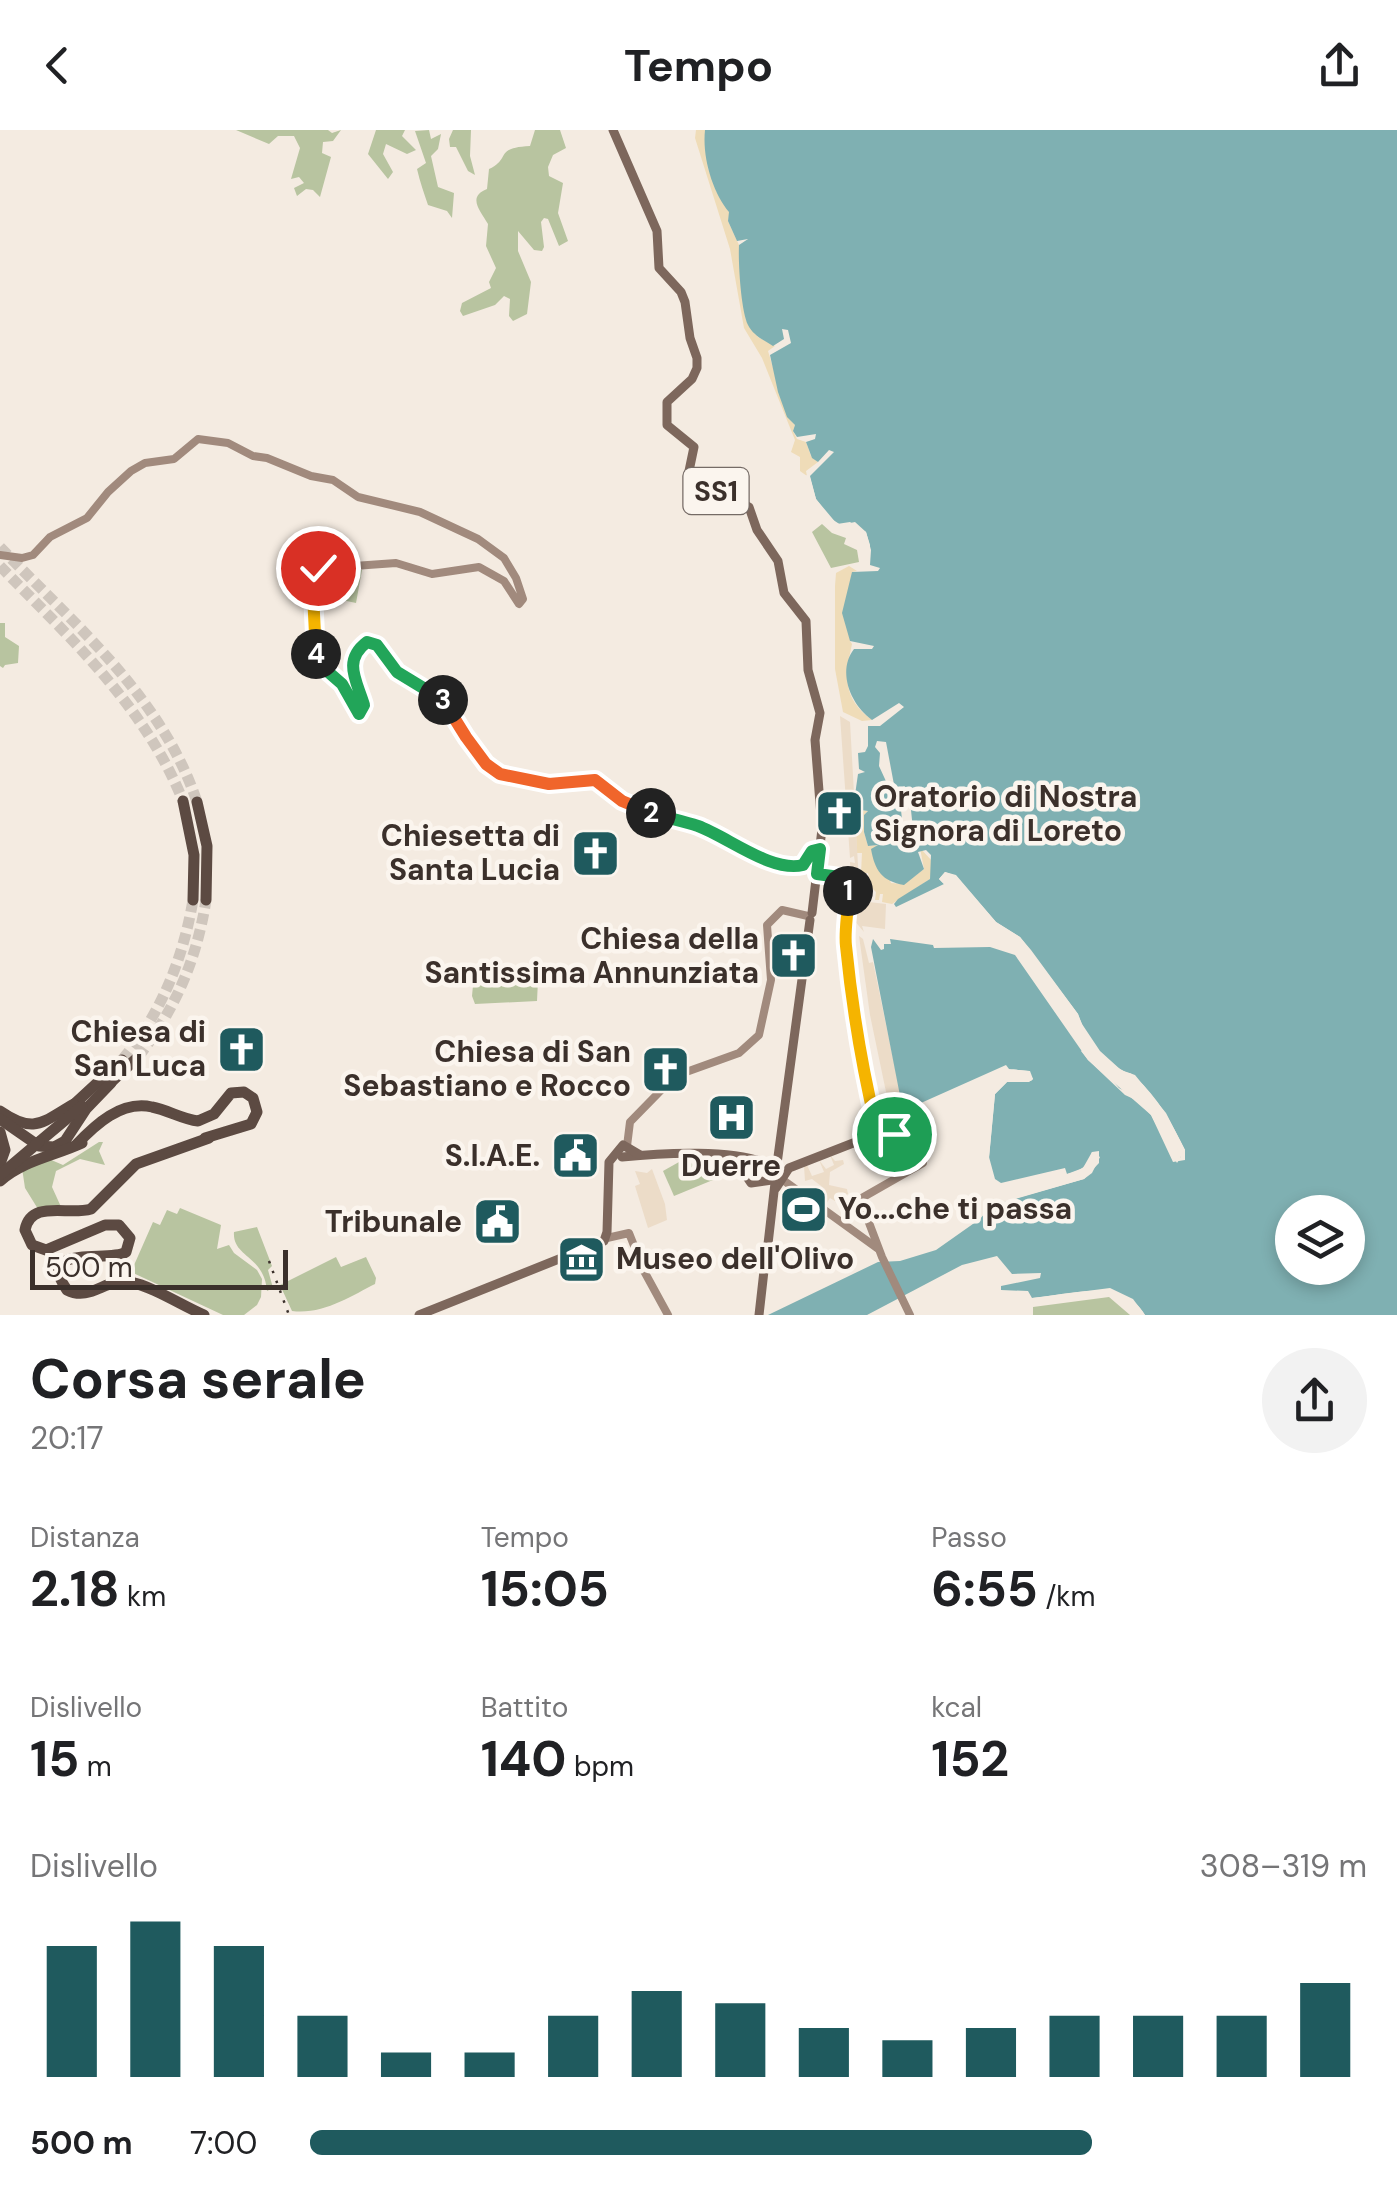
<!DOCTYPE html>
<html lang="it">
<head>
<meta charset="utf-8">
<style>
  :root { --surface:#fff; --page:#f2f2f2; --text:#202124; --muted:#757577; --accent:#1f5a5e }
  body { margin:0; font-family:"DM Sans",sans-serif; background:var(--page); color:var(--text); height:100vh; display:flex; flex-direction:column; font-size:38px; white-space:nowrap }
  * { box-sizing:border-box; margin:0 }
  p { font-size:32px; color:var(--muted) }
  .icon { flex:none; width:55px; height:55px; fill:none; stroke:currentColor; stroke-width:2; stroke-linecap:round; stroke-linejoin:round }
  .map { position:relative; height:1185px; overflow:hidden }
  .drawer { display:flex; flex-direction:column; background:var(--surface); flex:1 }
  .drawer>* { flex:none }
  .controls { position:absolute; left:1275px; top:1065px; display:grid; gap:20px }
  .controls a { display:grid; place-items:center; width:90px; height:90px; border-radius:50%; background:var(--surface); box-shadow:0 5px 15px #0003; font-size:50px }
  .scale { position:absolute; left:30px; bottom:25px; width:258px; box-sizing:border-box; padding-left:10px; border:5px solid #3b302b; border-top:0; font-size:28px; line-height:35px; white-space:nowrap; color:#3b302b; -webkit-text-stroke:8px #fbf5ee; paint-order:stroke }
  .pin { position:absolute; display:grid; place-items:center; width:85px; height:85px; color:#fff; margin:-42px; border:5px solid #fff; border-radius:50%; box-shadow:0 2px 10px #0007 }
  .km { position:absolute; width:50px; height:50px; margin:-25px; border-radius:50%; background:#222; color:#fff; font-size:28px; line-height:50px; text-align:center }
  .round { display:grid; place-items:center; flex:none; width:105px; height:105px; border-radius:52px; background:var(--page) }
  .overview { display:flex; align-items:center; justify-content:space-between; height:170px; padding:0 30px }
  h1 { font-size:55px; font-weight:700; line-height:75px }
  .stats { display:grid; grid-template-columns:repeat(3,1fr); gap:15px; height:170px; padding:10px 30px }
  .stats div { display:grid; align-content:center }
  .stats b { font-size:50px; font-weight:700 }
  .stats small { font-size:28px; font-weight:400 }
  .stats p { font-size:28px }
  .chart { height:280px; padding:20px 30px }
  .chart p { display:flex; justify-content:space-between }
  .chart svg { width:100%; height:180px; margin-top:10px; stroke:var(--accent); stroke-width:6 }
  ul { padding:0 30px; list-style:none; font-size:32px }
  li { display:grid; grid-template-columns:160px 120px 1fr; align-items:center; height:75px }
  li i { height:25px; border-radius:12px; background:var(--accent) }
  header { display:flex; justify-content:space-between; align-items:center; height:130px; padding:0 30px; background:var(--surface); font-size:45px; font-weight:700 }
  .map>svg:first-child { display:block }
  .green { fill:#b8c4a0 }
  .sand { fill:#efdcb8 }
  .plaza { fill:#ecdcc8 }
  .water { fill:#7fb0b2; fill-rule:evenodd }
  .pier { fill:#f4ebe1 }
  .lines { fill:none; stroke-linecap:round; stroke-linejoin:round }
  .highway-tunnel { stroke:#cfc6bd; stroke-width:11; stroke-dasharray:11 5.5; stroke-linecap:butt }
  .secondary { stroke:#a18a7d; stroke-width:8 }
  .primary { stroke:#7d675c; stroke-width:9 }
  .highway { stroke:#5c4a42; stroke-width:11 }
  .rail { stroke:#3b302b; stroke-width:2.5; stroke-dasharray:2.5 8; stroke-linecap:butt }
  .highway-bridge { stroke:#5c4a42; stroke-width:11 }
  .split-1-casing { stroke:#fff; stroke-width:20 }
  .split-2-casing { stroke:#fff; stroke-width:20 }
  .split-3-casing { stroke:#fff; stroke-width:20 }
  .split-4-casing { stroke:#fff; stroke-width:20 }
  .split-5-casing { stroke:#fff; stroke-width:20 }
  .split-1 { stroke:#f5b400; stroke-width:12 }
  .split-2 { stroke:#22a559; stroke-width:12 }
  .split-3 { stroke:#f0652b; stroke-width:12 }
  .split-4 { stroke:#22a559; stroke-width:12 }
  .split-5 { stroke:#f5b400; stroke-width:12 }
  .labels { text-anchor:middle; stroke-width:9; stroke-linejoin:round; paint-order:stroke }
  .shield { fill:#fbf5ee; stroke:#756b66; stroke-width:2.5 }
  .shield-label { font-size:28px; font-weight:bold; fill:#3b302b }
  .poi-label { font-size:30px; font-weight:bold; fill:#3b302b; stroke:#fbf5ee; text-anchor:end }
</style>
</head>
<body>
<header><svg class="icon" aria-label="back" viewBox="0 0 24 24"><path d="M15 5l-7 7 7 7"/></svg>Tempo<svg class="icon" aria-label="share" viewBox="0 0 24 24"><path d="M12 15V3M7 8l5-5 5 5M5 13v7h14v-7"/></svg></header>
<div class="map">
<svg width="1397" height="1185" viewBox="0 0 1397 1185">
  <rect width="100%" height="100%" fill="#f4ebe1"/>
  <!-- green -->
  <g class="green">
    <polygon points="236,0 328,0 332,3 341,0 333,11 323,12 322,23 331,27 320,67 313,60 306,59 297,66 294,58 304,53 299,47 291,49 300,18 294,6 278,6 269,14"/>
    <polygon points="376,0 405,0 402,6 416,20 407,24 386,14 383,24 393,42 388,49 368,24"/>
    <path d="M429,0L431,9L441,4L438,19L431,26L438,57L454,63L452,88L447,81L428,75C424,63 420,52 417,39L426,33L415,1Z"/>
    <polygon points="453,0 471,0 470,26 475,45 468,41 456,17 450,17 449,9"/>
    <path d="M535,0H560L566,18L553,25L548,37L549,46L563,53L558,83L568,111L559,116L548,89L544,88L541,92L544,117L542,121L534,120L518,101V121L531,152L527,184L513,191L509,186L510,169L504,166L495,175L463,186L460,181L462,173L491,158L489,152L496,138L486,116L488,94C480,80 467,67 487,59L489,39C512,28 493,18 530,16Z"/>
    <polygon points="822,394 832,403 846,408 844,414 857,420 859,432 831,438 812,402"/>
    <polygon points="356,439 362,440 356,473 342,470 339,475 335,475 334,464 327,451 336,450 338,441"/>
    <polygon points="0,493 5,493 5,507 19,516 18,533 5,535 3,538 0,536"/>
    <polygon points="539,829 537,871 475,874 472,866 474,845 488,847 498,853"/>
    <polygon points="99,1012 103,1012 99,1021 105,1035 80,1029 56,1041 52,1057 62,1079 38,1079 25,1058 22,1038 49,1029 63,1035"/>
    <polygon points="679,1032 722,1037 725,1045 674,1066 663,1041"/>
    <polygon points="180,1078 221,1095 217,1119 229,1115 234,1123 257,1140 262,1149 261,1167 257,1175 244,1185 223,1185 131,1142 153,1092 160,1095 167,1080 177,1084"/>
    <path d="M257,1097L272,1136L268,1140L273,1158L267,1161C264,1125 232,1127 234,1102Z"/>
    <path d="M336,1127L341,1137L366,1127L376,1148L375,1154C351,1166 323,1185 292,1181L280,1155Z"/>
    <polygon points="1109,1167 1130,1185 1033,1185 1033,1177"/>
  </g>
  <!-- sand -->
  <g class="sand">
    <polygon points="696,0 705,0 708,39 717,57 716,61 730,82 728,91 739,115 746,190 758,207 775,216 768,221 788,287 795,295 793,301 797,309 806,312 811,326 818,332 806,341 807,346 800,341 800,327 791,322 795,310 762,228 744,198 730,119 695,8"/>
    <path d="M849,436L857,441L852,442L850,511L852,514C845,546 842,568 872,590L862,591L843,582L835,539V456L836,443Z"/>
    <polygon points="854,671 861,680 868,681 864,685 864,702 868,716 878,715 891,753 904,754 924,739 920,718 933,732 930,749 892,774 882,772 883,764 880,764 879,770 875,770 876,762 871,757 868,743 861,743 862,723 857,723"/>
  </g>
  <!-- plaza -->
  <g class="plaza">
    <polygon points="840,586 850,592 860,771 886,774 885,799 862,796 864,802 853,789 850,732 855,733 854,726 850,728"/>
    <polygon points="859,806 863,809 869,833 873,832 908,1000 893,1002 880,995 876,985 890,981 870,885"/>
    <polygon points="830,1025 835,1031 843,1030 844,1034 830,1042 829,1055 847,1059 848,1064 835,1071 830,1068 826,1074 822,1072 827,1065 825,1059 812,1049 805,1051 804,1036 807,1035 812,1046 824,1042 819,1030 826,1039 834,1035"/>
    <polygon points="652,1039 665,1074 667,1090 648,1098 635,1056 640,1054 635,1041 647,1043"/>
  </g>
  <!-- water -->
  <path class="water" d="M705,0H1397V1185H1145C1123,1146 1069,1165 1032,1168L1028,1161L1001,1160V1156L1040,1148L1041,1143L1012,1144L997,1126L962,1135L867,1185H768L878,1132L900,1131L936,1120L980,1089L991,1076L1084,1049L1092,1043L1100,1027L1092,1022C1088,1036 1081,1041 1067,1044L1065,1038L1001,1053L995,1049L989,1027L995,964L1007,952L1031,951L1033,949L1028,941L1009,939L1006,935L903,981L871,817L873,809L881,820L884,819V814H891L890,809L933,815L934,818L990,817L1015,825L1088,930L1151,985L1177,1033L1185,1020C1172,994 1158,967 1135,947C1128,940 1131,946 1122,940C1103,930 1084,904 1078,884L1020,807L996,792L956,746L945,742L939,749L944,754L896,777L894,774L898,769L930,749L931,725L926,720L918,722L924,739L904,755C882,751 875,741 871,719L878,715L868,716L864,702V685L868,681L861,680L855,665L858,644L865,642L859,639L858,623L865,622L868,616V596H880L904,577L899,573L872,590C850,574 837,541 854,519H872L874,516L850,511L842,483L852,442L878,441L880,438L870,435L871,420L866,402L850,392L837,394L816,369L810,346L834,322L829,320L818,332L812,328L806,312L815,309L816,304L797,307L793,301L795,295L787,287L778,262L770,225L791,213L788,200L782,199L784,209L773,216C763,210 753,205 748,195C741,181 738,132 739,115L748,109L737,111L728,91L729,82C713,63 702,28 705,0ZM1292,1082H1348V1138H1292Z"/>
  <!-- pier -->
  <g class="pier">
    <polygon points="809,344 816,369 830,388 841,395 855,392 866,402 870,415 870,435 865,435 865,412 857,398 836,399 819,384 806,354 805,346"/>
    <polygon points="877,611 886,612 895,660 890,660 879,636 880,623 875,617"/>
    <polygon points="904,656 909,661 914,709 910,713 904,709 901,680 904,671 901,660"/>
    <polygon points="945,742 956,745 996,792 1020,807 1031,820 1078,884 1082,894 1100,921 1121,940 1135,945 1166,983 1185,1020 1185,1030 1173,1032 1151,985 1138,971 1125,965 1088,930 1081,921 1085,918 1119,958 1141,969 1162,999 1177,1028 1181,1027 1162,986 1131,948 1118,944 1096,924 1077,897 1074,886 1027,823 1017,811 992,796 952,749 947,747 948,756 944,754 939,749"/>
    <polygon points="1009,939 1030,941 1033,949 1029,952 1007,952 995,964 988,1039 984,1027 990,962 1006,947 1030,947 1027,943"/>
    <polygon points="1099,1021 1099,1033 1084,1049 996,1074 974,1092 977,1082 996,1069 1068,1051 1082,1045 1068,1048 1067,1044 1083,1038 1092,1022"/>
    <polygon points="1110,1158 1133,1169 1145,1185 1139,1185 1129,1172 1110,1163 1033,1173 1032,1168"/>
  </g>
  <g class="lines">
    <!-- highway-tunnel -->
    <g class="highway-tunnel">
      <path d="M0,417C75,495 162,567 197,672"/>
      <path d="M0,436C70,508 145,576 183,671"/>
      <path d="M138,927C175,880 197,829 206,770"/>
      <path d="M122,930C161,884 183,829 193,770"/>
    </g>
    <!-- secondary -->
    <g class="secondary">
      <polyline points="0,425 22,428 33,425 50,407 87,388 108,362 131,341 145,333 174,329 198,309 228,313 253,326 267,328 311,346 333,350 358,367 420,382 478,409 504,428 516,448 523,469 519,474 504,451 479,437 432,444 396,433 312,439 309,443 318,530 343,554 359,584 363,575 351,540 362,515 372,512 397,542 448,575 466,607 486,633 500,644 523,652 549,654 595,650 638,679 699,697 758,727 793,737 803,735 812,721 820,719"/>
      <polyline points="876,996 893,1006 916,1037"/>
      <polyline points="890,1003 905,1002 923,1026 923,1033 860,1069 882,1127 910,1185"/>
      <polyline points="627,1016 630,992 675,946 739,923 759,905 771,850 767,795 782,780 808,786"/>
      <polyline points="783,1050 877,1118"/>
      <polyline points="607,1108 629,1103 644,1141 668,1185"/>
    </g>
    <!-- primary -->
    <g class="primary">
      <polyline points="613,0 657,101 659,138 681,162 685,172 690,208 697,228 697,238 692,249 667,272 667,295 694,317 689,341 694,350 749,377 757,400 778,431 784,463 806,491 808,540 820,583 815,610 822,699 812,783"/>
      <path d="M622,1027C660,1023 737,1018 772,1036"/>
      <polyline points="731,1030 739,1035 751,1053 772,1050"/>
      <polyline points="777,1034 810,790"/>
      <polyline points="776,1058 789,1038 866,1008 876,996 864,939 845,810 849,785 847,748 817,744"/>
      <polyline points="768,1114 775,1053"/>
      <polyline points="419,1185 604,1111 607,1102 609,1032 623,1015 640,1025"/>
      <polyline points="759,1185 766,1123"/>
    </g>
    <!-- highway -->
    <g class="highway">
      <polyline points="183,671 194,725 193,770"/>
      <polyline points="197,672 207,716 206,770"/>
      <polyline points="108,955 138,927"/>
      <polyline points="70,978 122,930"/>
      <path d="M0,981C35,1005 42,992 74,974"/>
      <polyline points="0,989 39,1016 54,1017 65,1011 86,979 111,953"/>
      <polyline points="0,1002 5,1020 0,1034"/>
      <polyline points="39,1012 82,976"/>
      <path d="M76,1015C95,995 121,970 152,977C168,980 182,989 198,991L214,984L231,963L244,962L253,968L257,982L251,994L205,1008"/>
      <path d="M0,1051C24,1030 54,1026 82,1013"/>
      <path d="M204,1185C181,1175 154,1157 130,1152C106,1147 91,1172 67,1160C34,1113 110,1133 126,1122L130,1108L119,1095H105L46,1120L32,1115L25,1100C31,1069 68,1086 91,1079L136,1034L209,1008"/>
    </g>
    <!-- rail -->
    <polyline class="rail" points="269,1131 289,1185"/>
    <!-- highway-bridge -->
    <polyline class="highway-bridge" points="0,1045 39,1012"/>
  </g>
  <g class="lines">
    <defs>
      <path id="split-1" d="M848,761C849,780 844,799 846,816C852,876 862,937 876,996L894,1004"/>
      <path id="split-2" d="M651,683C667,688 683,691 698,696C728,707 772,743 803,735L812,721L820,719L817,744L847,748L848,761"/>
      <polyline id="split-3" points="443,570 466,607 486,634 500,644 549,654 595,650 622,671 651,683"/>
      <path id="split-4" d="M316,524L326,540L342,554L359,584L364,575C357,551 342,531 367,512L377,515L397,542L443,570"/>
      <polyline id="split-5" points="316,524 313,464 309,443 318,438"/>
    </defs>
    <!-- split-1 casing -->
    <use href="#split-1" class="split-1-casing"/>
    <!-- split-2 casing -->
    <use href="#split-2" class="split-2-casing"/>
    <!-- split-3 casing -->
    <use href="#split-3" class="split-3-casing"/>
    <!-- split-4 casing -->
    <use href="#split-4" class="split-4-casing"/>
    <!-- split-5 casing -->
    <use href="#split-5" class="split-5-casing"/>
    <!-- split-1 -->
    <use href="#split-1" class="split-1"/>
    <!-- split-2 -->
    <use href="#split-2" class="split-2"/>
    <!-- split-3 -->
    <use href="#split-3" class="split-3"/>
    <!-- split-4 -->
    <use href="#split-4" class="split-4"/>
    <!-- split-5 -->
    <use href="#split-5" class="split-5"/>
  </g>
  <!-- icons -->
  <defs>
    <symbol id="church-square" viewBox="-11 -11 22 22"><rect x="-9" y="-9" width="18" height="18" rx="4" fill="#1f5a5e" stroke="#fbf5ee"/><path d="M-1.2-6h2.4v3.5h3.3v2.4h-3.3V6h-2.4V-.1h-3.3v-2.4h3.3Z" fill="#fff"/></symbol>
    <symbol id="hospital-square" viewBox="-11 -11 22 22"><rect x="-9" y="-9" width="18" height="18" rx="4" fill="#1f5a5e" stroke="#fbf5ee"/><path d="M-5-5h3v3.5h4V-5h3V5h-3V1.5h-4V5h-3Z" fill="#fff"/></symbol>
    <symbol id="civic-square" viewBox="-11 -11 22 22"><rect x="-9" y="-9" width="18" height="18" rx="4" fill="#1f5a5e" stroke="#fbf5ee"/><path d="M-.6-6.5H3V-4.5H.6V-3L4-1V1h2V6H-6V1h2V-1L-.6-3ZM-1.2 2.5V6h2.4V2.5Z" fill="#fff"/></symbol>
    <symbol id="stadium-square" viewBox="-11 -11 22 22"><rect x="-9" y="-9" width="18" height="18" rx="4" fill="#1f5a5e" stroke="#fbf5ee"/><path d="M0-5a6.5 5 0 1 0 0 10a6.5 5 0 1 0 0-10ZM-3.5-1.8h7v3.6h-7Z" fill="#fff"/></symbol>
    <symbol id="museum-square" viewBox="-11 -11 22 22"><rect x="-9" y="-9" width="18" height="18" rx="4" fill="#1f5a5e" stroke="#fbf5ee"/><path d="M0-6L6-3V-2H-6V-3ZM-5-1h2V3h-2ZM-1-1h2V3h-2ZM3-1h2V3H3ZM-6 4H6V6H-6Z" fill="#fff"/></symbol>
  </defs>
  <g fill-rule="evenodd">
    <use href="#church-square" x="812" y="656" width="55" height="55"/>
    <use href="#church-square" x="568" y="696" width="55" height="55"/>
    <use href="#church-square" x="766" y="798" width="55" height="55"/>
    <use href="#church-square" x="214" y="892" width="55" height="55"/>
    <use href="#church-square" x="638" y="912" width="55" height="55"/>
    <use href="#hospital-square" x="704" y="960" width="55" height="55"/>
    <use href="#civic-square" x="548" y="998" width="55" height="55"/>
    <use href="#stadium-square" x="776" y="1052" width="55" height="55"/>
    <use href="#civic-square" x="470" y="1064" width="55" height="55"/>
    <use href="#museum-square" x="554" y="1102" width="55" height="55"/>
  </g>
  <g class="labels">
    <!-- shield labels -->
    <rect class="shield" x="683.5" y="338" width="65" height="46" rx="8"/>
    <g class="shield-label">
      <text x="716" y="371">SS1</text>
    </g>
    <!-- poi labels -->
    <g class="poi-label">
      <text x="874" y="677" text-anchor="start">Oratorio di Nostra<tspan x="874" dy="34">Signora di Loreto</tspan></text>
      <text x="560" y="716">Chiesetta di<tspan x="560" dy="34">Santa Lucia</tspan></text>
      <text x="759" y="819">Chiesa della<tspan x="759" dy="34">Santissima Annunziata</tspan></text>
      <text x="206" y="912">Chiesa di<tspan x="206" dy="34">San Luca</tspan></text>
      <text x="631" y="932">Chiesa di San<tspan x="631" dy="34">Sebastiano e Rocco</tspan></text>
      <text x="540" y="1036">S.I.A.E.</text>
      <text x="731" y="1046" text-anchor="middle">Duerre</text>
      <text x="838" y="1089" text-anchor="start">Yo...che ti passa</text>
      <text x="462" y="1102">Tribunale</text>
      <text x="616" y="1139" text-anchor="start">Museo dell'Olivo</text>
    </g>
  </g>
</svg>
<div class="controls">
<a><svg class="icon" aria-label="layers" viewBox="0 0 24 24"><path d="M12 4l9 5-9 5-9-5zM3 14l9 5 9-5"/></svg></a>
</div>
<div class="scale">500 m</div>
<div class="pin" style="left:894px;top:1004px;background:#1e9e55"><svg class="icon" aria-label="arrive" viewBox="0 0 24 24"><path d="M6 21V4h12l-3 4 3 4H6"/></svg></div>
<div class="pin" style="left:318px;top:438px;background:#d93025"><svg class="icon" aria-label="check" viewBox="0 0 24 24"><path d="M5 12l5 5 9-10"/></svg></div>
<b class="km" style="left:848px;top:761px">1</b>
<b class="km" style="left:651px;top:683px">2</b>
<b class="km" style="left:443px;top:570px">3</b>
<b class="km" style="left:316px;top:524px">4</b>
</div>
<section class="drawer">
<div class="overview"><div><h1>Corsa serale</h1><p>20:17</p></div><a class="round"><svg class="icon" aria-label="share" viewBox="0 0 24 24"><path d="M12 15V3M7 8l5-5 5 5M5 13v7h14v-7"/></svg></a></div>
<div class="stats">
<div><p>Distanza</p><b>2.18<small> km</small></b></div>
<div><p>Tempo</p><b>15:05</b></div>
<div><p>Passo</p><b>6:55<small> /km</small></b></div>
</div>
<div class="stats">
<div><p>Dislivello</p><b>15<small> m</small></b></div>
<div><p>Battito</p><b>140<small> bpm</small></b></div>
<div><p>kcal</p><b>152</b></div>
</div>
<div class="chart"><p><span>Dislivello</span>308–319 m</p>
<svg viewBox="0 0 160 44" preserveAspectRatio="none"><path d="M5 44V12M15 44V6M25 44V12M35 44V29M45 44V38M55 44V38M65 44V29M75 44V23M85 44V26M95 44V32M105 44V35M115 44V32M125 44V29M135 44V29M145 44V29M155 44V21"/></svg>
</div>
<ul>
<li><b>500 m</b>7:00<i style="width:74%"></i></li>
</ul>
</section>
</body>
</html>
